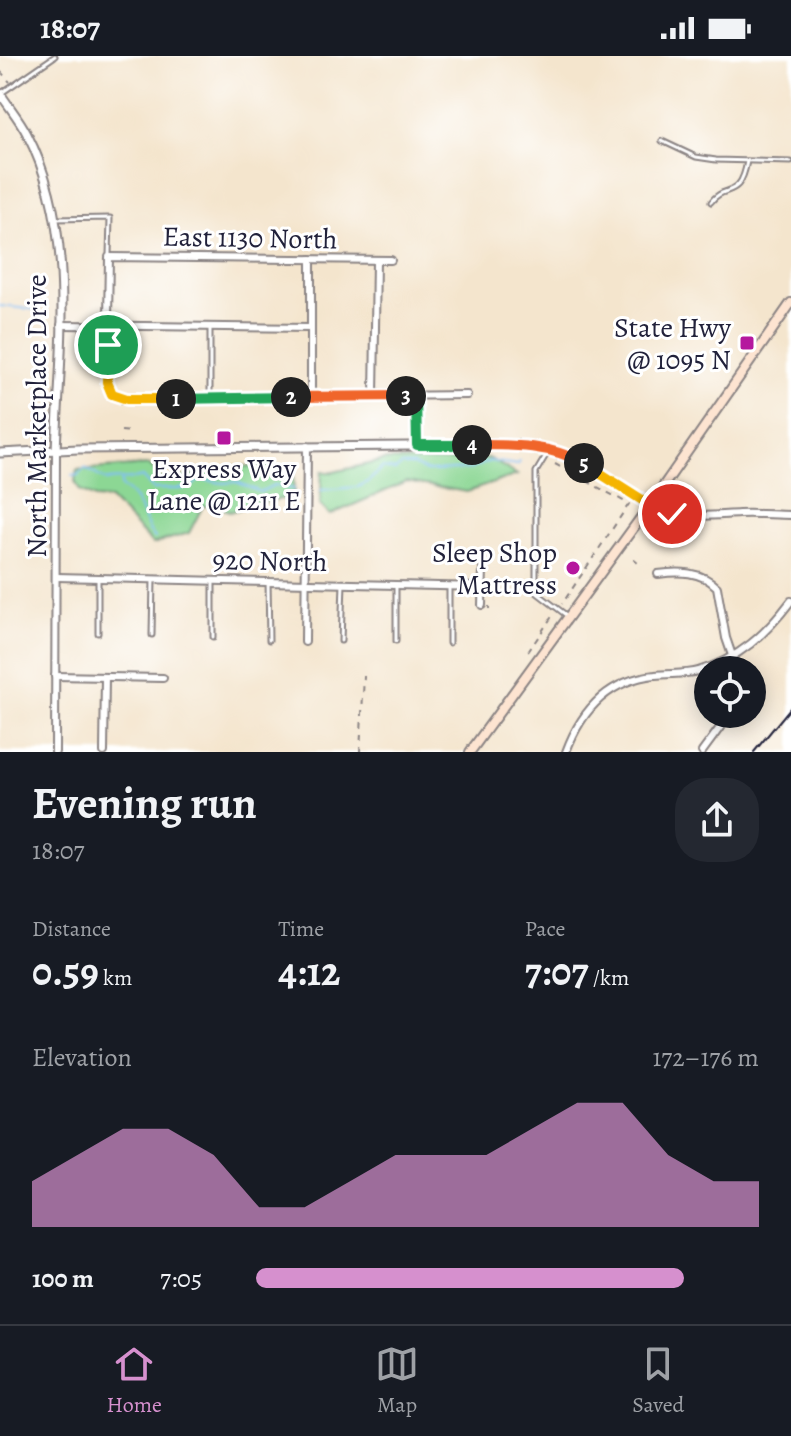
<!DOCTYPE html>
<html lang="en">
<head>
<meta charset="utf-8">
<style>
  :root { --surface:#171b24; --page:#242831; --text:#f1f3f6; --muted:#9ea1a6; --line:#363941; --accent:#d690ce }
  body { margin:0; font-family:Alegreya,serif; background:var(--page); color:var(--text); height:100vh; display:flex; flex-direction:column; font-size:30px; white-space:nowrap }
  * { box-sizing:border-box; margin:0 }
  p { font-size:26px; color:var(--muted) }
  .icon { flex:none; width:44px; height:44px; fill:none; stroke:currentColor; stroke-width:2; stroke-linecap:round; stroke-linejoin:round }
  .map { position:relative; height:696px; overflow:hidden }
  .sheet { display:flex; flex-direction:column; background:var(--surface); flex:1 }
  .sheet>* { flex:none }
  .buttons { position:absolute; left:694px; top:600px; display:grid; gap:16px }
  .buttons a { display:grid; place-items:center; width:72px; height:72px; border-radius:50%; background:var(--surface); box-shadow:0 4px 20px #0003; font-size:40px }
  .pin { position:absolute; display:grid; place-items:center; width:68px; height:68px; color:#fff; margin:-34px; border:4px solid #fff; border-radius:50%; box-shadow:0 2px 8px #0007 }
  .km { position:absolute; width:40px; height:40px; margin:-20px; border-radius:50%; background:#222; color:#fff; font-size:22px; line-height:40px; text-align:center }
  .round { display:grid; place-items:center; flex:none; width:84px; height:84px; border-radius:32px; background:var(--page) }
  .overview { display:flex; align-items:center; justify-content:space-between; height:136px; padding:0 32px }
  h1 { font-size:44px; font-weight:600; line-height:60px }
  .metrics { display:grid; grid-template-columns:repeat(3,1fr); gap:12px; height:136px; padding:8px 32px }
  .metrics div { display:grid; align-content:center }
  .metrics b { font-size:40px; font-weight:600 }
  .metrics small { font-size:22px; font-weight:400 }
  .metrics p { font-size:22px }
  .chart { height:224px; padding:16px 32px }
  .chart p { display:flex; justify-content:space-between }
  .chart svg { width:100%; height:144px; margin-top:8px; fill:var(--accent); opacity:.7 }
  ul { padding:0 32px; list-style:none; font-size:26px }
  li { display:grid; grid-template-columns:128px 96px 1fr; align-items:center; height:60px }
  li i { height:20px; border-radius:10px; background:var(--accent) }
  .status { display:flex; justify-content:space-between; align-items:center; height:56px; padding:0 40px; background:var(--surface); direction:ltr }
  .status svg { height:22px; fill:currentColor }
  .tabs { display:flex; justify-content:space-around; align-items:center; height:112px; border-top:2px solid var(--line); background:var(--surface); font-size:22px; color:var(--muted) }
  .tabs a { display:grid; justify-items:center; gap:4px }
  .tabs .on { color:var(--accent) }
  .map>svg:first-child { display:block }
  .green { fill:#8cd794; stroke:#577c68; stroke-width:2 }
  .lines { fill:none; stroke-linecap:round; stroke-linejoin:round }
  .stream { stroke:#81bef4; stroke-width:2 }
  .service-casing { stroke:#8b8484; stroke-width:7 }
  .minor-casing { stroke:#8b8484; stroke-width:10 }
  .tertiary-casing { stroke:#8b8484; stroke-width:11 }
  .secondary-casing { stroke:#8b8484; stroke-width:12 }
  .path { stroke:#8b8484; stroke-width:2; stroke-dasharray:6 6; stroke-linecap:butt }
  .service { stroke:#fff; stroke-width:3 }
  .minor { stroke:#fff; stroke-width:6 }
  .tertiary { stroke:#fff; stroke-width:7 }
  .secondary { stroke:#fde4d1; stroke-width:8 }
  .rail { stroke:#22223b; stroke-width:2 }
  .split-1-casing { stroke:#fff; stroke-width:16 }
  .split-2-casing { stroke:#fff; stroke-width:16 }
  .split-3-casing { stroke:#fff; stroke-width:16 }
  .split-4-casing { stroke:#fff; stroke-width:16 }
  .split-5-casing { stroke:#fff; stroke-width:16 }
  .split-6-casing { stroke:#fff; stroke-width:16 }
  .split-1 { stroke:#f5b400; stroke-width:10 }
  .split-2 { stroke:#22a559; stroke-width:10 }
  .split-3 { stroke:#f0652b; stroke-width:10 }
  .split-4 { stroke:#22a559; stroke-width:10 }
  .split-5 { stroke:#f0652b; stroke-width:10 }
  .split-6 { stroke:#f5b400; stroke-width:10 }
  .poi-dot { fill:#b5179e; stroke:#fff; stroke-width:3 }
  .labels { text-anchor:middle; stroke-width:6; stroke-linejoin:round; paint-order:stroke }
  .street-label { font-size:28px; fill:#22223b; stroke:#fff }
  .poi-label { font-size:28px; fill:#22223b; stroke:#fff; text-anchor:end }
</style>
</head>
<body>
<div class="status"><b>18:07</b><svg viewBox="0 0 49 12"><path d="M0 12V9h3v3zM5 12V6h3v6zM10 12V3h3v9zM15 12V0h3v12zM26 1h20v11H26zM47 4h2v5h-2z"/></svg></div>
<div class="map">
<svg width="791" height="696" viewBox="0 0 791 696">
  <rect width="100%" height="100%" fill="#fff"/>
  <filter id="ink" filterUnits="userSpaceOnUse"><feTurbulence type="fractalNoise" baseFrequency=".0125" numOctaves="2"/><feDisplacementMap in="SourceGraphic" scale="16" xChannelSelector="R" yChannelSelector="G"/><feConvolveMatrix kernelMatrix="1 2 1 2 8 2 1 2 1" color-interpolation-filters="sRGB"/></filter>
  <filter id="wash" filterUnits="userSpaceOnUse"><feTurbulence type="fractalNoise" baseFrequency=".006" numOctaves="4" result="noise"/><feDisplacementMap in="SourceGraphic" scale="32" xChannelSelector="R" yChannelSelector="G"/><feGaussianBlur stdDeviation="1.8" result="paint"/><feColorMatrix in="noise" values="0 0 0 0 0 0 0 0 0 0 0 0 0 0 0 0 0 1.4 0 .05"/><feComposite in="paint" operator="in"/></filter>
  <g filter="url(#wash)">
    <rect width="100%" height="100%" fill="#f4e5cd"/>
    <!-- green -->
    <g class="green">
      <polygon points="489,402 517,419 467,436 406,426 330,459 320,449 322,415 329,417 386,404 445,405"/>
      <polygon points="149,409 164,425 234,410 293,411 294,441 252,448 231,456 217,450 203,450 189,477 153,488 110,443 95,442 80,435 75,425 77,414"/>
    </g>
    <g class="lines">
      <!-- stream -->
      <g class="stream">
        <polyline points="0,250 40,254"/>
        <path d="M72,420L78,419L85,412L107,425C115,421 130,426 142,421L153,433H180L191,431L199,424H206L223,427L237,426L260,436L274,429L294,433"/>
        <path d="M121,425V431C145,445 139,464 155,482"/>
        <polyline points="321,434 358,431 369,425 382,412 395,414 402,409 413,409 426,415 434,415 471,413 490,405 518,409 520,405"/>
      </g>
    </g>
  </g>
  <g filter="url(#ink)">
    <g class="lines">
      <defs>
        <g id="service">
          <polyline points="0,38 55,0"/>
          <polyline points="662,85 696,101 716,104 791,106"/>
          <path d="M711,146C725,127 740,145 747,105"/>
          <polyline points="54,163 110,162 109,199"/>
          <polyline points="210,342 210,270"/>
          <polyline points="548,396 536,416 536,536 566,559"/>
          <polyline points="268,525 269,584"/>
          <polyline points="98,577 98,522"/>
          <polyline points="152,579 153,523"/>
          <polyline points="213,581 213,524"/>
          <polyline points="341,585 343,527"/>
          <polyline points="396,585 396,529"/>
          <polyline points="449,587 449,530"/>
        </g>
        <g id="minor">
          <polyline points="391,204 109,201 107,326 112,338 121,343 143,343 467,339"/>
          <polyline points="61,269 311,272"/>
          <polyline points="416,339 417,389"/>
          <polyline points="374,340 376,204"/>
          <polyline points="311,341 311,203"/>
          <path d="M650,449C683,464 704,460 739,458C756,457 774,459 791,459"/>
          <path d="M658,518C679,515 701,515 717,531L726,582L737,614"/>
          <polyline points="57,521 482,531"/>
          <polyline points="482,549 483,512"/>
          <polyline points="305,586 307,390"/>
          <polyline points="55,620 163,622"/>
          <polyline points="55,696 56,395"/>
          <polyline points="104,696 105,621"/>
          <path d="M566,696C581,655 608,624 655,619C669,617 684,619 698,615C739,603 766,578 791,545"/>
          <polyline points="702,696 730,658"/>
        </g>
        <g id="tertiary">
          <path d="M0,37C9,51 20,64 27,78C77,174 60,292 56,395"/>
          <path d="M0,397L78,393L520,389C575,397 604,418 650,449"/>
        </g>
        <polyline id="secondary" points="470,696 650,449 791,247"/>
      </defs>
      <!-- service casing -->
      <use href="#service" class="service-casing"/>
      <!-- minor casing -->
      <use href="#minor" class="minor-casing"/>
      <!-- tertiary casing -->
      <use href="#tertiary" class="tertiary-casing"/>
      <!-- secondary casing -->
      <use href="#secondary" class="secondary-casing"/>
      <!-- path -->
      <g class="path">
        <polyline points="0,15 10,26"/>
        <polyline points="121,375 131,376"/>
        <polyline points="555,408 629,448 562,548"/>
        <polyline points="633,503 639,508"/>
        <polyline points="489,553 489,550"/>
        <polyline points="528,596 553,559"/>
        <polyline points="360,696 364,620"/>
      </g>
      <!-- service -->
      <use href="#service" class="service"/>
      <!-- minor -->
      <use href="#minor" class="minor"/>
      <!-- tertiary -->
      <use href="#tertiary" class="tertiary"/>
      <!-- secondary -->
      <use href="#secondary" class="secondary"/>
      <!-- rail -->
      <polyline class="rail" points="754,696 791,651"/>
    </g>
  </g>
  <g class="lines" filter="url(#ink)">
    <defs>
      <polyline id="split-1" points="108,289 107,326 112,338 127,343 176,343"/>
      <polyline id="split-2" points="176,343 291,341"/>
      <polyline id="split-3" points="291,341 406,340"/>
      <polyline id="split-4" points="406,340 416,339 417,389 472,389"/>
      <path id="split-5" d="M472,389C512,389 548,388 584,407"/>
      <polyline id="split-6" points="584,407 650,449 672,458"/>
    </defs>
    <!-- split-1 casing -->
    <use href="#split-1" class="split-1-casing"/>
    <!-- split-2 casing -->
    <use href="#split-2" class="split-2-casing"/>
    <!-- split-3 casing -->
    <use href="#split-3" class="split-3-casing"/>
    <!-- split-4 casing -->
    <use href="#split-4" class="split-4-casing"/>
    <!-- split-5 casing -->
    <use href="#split-5" class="split-5-casing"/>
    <!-- split-6 casing -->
    <use href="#split-6" class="split-6-casing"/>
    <!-- split-1 -->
    <use href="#split-1" class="split-1"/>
    <!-- split-2 -->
    <use href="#split-2" class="split-2"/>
    <!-- split-3 -->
    <use href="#split-3" class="split-3"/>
    <!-- split-4 -->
    <use href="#split-4" class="split-4"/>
    <!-- split-5 -->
    <use href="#split-5" class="split-5"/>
    <!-- split-6 -->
    <use href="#split-6" class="split-6"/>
  </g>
  <!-- markers -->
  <g class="poi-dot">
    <rect x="739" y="279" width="16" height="16" rx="4"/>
    <rect x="216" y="374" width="16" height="16" rx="4"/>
    <circle cx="573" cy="512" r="8"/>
  </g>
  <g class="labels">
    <!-- street labels -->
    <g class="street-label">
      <text transform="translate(250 181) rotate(1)" y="10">East 1130 North</text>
      <text transform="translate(36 360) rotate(-90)" y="10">North Marketplace Drive</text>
      <text transform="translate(270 504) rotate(1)" y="10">920 North</text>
    </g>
    <!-- poi labels -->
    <g class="poi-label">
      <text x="731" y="281">State Hwy<tspan x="731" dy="32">@ 1095 N</tspan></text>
      <text x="224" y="422" text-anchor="middle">Express Way<tspan x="224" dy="32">Lane @ 1211 E</tspan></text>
      <text x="557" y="506">Sleep Shop<tspan x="557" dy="32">Mattress</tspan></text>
    </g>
  </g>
</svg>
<div class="buttons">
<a><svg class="icon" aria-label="locate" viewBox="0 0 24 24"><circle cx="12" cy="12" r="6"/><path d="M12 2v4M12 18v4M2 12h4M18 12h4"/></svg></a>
</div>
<div class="pin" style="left:108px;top:289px;background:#1e9e55"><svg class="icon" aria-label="arrive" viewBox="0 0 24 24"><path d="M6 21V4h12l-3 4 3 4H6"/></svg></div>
<div class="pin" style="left:672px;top:458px;background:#d93025"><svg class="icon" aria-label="check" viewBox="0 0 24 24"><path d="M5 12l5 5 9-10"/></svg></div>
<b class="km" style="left:176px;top:343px">1</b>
<b class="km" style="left:291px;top:341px">2</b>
<b class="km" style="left:406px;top:340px">3</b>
<b class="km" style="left:472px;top:389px">4</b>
<b class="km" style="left:584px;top:407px">5</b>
</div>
<section class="sheet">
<div class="overview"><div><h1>Evening run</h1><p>18:07</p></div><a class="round"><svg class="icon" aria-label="share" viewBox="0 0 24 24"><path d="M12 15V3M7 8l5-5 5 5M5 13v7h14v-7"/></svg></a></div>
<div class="metrics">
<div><p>Distance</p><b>0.59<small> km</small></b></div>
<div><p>Time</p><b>4:12</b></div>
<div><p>Pace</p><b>7:07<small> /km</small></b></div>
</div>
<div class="chart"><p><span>Elevation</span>172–176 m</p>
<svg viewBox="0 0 160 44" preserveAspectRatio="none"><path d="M0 44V30L10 22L20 14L30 14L40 22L50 38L60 38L70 30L80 22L90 22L100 22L110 14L120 6L130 6L140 22L150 30L160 30V44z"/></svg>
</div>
<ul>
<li><b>100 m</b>7:05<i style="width:85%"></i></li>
</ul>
</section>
<nav class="tabs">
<a class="on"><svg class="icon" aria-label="home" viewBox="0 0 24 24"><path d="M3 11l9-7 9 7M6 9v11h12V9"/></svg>Home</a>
<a><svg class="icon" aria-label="map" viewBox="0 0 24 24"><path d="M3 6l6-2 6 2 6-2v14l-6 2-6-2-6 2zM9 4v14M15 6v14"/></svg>Map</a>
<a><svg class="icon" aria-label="saved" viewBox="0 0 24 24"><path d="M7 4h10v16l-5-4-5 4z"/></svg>Saved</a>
</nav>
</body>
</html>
